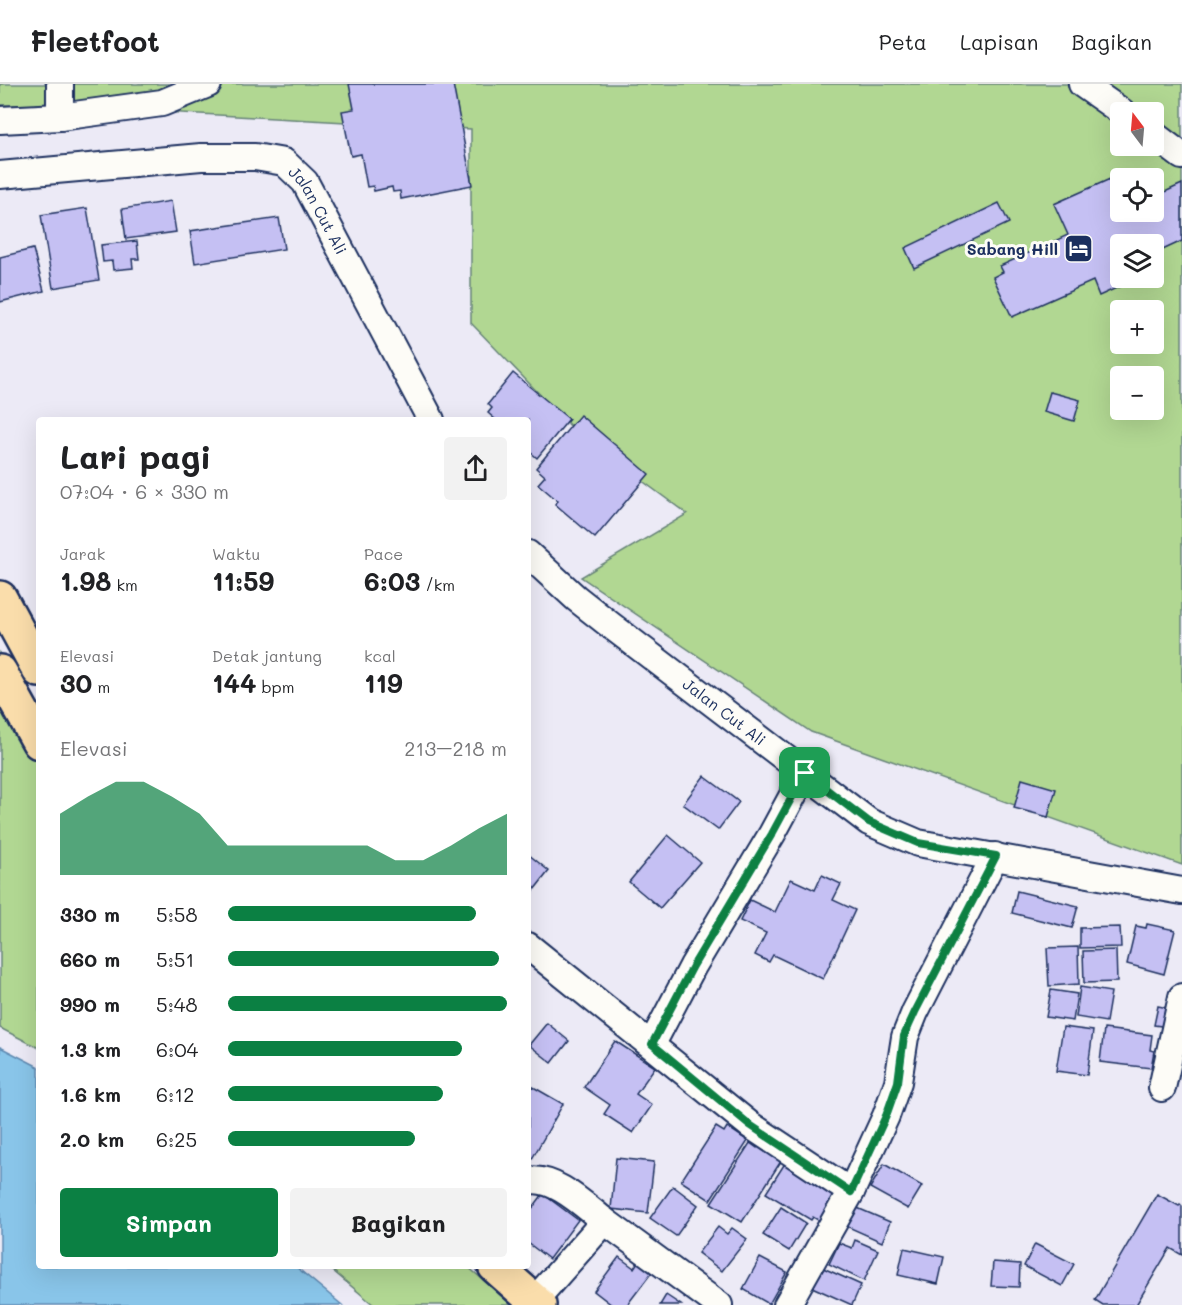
<!DOCTYPE html>
<html lang="id">
<head>
<meta charset="utf-8">
<style>
  :root { --surface:#fff; --page:#f2f2f2; --text:#202124; --muted:#757577; --line:#e0e0e0; --accent:#0b8043 }
  body { margin:0; font-family:Mali,sans-serif; background:var(--page); color:var(--text); height:100vh; display:flex; flex-direction:column; font-size:22px; white-space:nowrap }
  * { box-sizing:border-box; margin:0 }
  p { font-size:20px; color:var(--muted) }
  .icon { flex:none; width:33px; height:33px; fill:none; stroke:currentColor; stroke-width:2; stroke-linecap:round; stroke-linejoin:round }
  .map { position:relative; flex:1; overflow:hidden }
  .sheet { position:absolute; left:36px; top:333px; width:495px; height:852px; display:flex; flex-direction:column; background:var(--surface); border-radius:6px; box-shadow:0 6px 24px #0002 }
  .sheet>* { flex:none }
  .needle { width:39px; rotate:344deg }
  .fabs { position:absolute; left:1110px; top:18px; display:grid; gap:12px }
  .fabs a { display:grid; place-items:center; width:54px; height:54px; border-radius:6px; background:var(--surface); box-shadow:0 6px 24px #0002; font-size:30px }
  .pin { position:absolute; display:grid; place-items:center; width:51px; height:51px; color:#fff; margin:-26px; border-radius:12px; box-shadow:0 3px 9px #0006 }
  .round { display:grid; place-items:center; flex:none; width:63px; height:63px; border-radius:6px; background:var(--page) }
  .headline { display:flex; align-items:center; justify-content:space-between; height:102px; padding:0 24px }
  h1 { font-size:33px; font-weight:700; line-height:45px }
  .metrics { display:grid; grid-template-columns:repeat(3,1fr); gap:9px; height:102px; padding:6px 24px }
  .metrics div { display:grid; align-content:center }
  .metrics b { font-size:26px; font-weight:700 }
  .metrics small { font-size:16px; font-weight:400 }
  .metrics p { font-size:16px }
  .chart { height:168px; padding:12px 24px }
  .chart p { display:flex; justify-content:space-between }
  .chart svg { width:100%; height:108px; margin-top:6px; fill:var(--accent); opacity:.7 }
  .cta { display:flex; gap:12px; margin-top:auto; padding:12px 24px }
  .cta a { flex:1; height:69px; border-radius:6px; background:var(--accent); color:#fff; font-size:24px; font-weight:700; line-height:69px; text-align:center }
  .cta a+a { background:var(--page); color:var(--text) }
  ul { padding:0 24px; list-style:none; font-size:20px }
  li { display:grid; grid-template-columns:96px 72px 1fr; align-items:center; height:45px }
  li i { height:15px; border-radius:8px; background:var(--accent) }
  header { display:flex; align-items:center; gap:36px; box-sizing:border-box; height:84px; padding:0 30px; background:var(--surface); border-bottom:2px solid var(--line) }
  header strong { font-size:28px }
  nav { display:flex; gap:33px; margin-inline-start:auto; font-size:21px }
  .map>svg:first-child { display:block }
  .green { fill:#b1d792; stroke:#668378; stroke-width:1.5; fill-rule:evenodd }
  .water { fill:#89c5e9; stroke:#5d89b1; stroke-width:1.5 }
  .building { fill:#c5c0f3; stroke:#1b2f5e; stroke-width:1.5 }
  .lines { fill:none; stroke-linecap:round; stroke-linejoin:round }
  .minor-casing { stroke:#1b2f5e; stroke-width:30 }
  .major-casing { stroke:#1b2f5e; stroke-width:38 }
  .minor { stroke:#fdfcf7; stroke-width:26 }
  .major { stroke:#faddab; stroke-width:33 }
  .route-casing { stroke:#fff; stroke-width:12 }
  .route { stroke:#0b8043; stroke-width:8 }
  .labels { text-anchor:middle; stroke-width:6; stroke-linejoin:round; paint-order:stroke }
  .street-label { font-size:16px; fill:#1b2f5e; stroke:#fdfcf7 }
  .poi-label { font-size:16px; font-weight:bold; fill:#1b2f5e; stroke:#fdfcf7; text-anchor:end }
</style>
</head>
<body>
<header>
<strong>Fleetfoot</strong>
<nav><a>Peta</a><a>Lapisan</a><a>Bagikan</a></nav>
</header>
<div class="map">
<svg width="1182" height="1221" viewBox="0 0 1182 1221">
  <rect width="100%" height="100%" fill="#eceaf6"/>
  <filter id="ink" filterUnits="userSpaceOnUse"><feTurbulence type="fractalNoise" baseFrequency=".0167" numOctaves="2"/><feDisplacementMap in="SourceGraphic" scale="12" xChannelSelector="R" yChannelSelector="G"/><feConvolveMatrix kernelMatrix="1 2 1 2 8 2 1 2 1" color-interpolation-filters="sRGB"/></filter>
  <g filter="url(#ink)">
    <!-- green -->
    <g class="green">
      <path d="M0,0H1182V781L811,648L581,493L687,430L576,348L471,239V45L37,21H0ZM1120,28H1154V62H1120ZM1120,94H1154V128H1120ZM1120,160H1154V194H1120ZM1120,226H1154V260H1120ZM1120,292H1154V326H1120Z"/>
      <polygon points="0,569 39,638 39,964 0,944"/>
      <polygon points="327,1182 467,1182 512,1221 374,1221"/>
    </g>
    <!-- water -->
    <polygon class="water" points="0,963 39,983 39,1182 295,1182 342,1221 0,1221"/>
    <!-- building -->
    <g class="building">
      <polygon points="349,0 453,0 472,101 401,115 400,107 393,108 392,103 374,107 373,102 367,103 361,70 351,72 342,27 354,25"/>
      <polygon points="1110,95 1120,118 1120,128 1154,128 1154,113 1182,100 1182,157 1154,170 1154,160 1120,160 1120,194 1132,194 1134,196 1099,212 1093,197 1012,233 993,193 1003,188 1000,182 1068,151 1054,120"/>
      <polygon points="171,117 176,148 126,155 122,125"/>
      <polygon points="999,119 1009,139 914,184 905,164"/>
      <polygon points="87,124 99,196 53,204 41,131"/>
      <polygon points="279,134 284,165 195,179 190,147"/>
      <polygon points="137,157 139,175 132,175 133,184 113,186 112,177 103,178 101,161"/>
      <polygon points="33,165 44,207 0,218 0,173"/>
      <polygon points="513,289 569,335 537,374 528,366 528,336 496,336 488,329 492,324 488,320"/>
      <polygon points="1050,308 1080,316 1074,337 1044,328"/>
      <polygon points="580,331 649,390 595,454 555,420 558,417 538,400 545,392 536,384"/>
      <polygon points="704,692 739,718 718,746 683,720"/>
      <polygon points="1022,695 1056,705 1048,733 1014,724"/>
      <polygon points="668,751 700,778 660,824 629,798"/>
      <polygon points="528,770 549,787 530,811 528,809"/>
      <polygon points="822,791 841,800 833,816 855,826 823,895 773,871 769,878 755,871 766,849 740,837 750,816 775,828 791,795 815,806"/>
      <polygon points="1017,807 1078,822 1072,844 1012,829"/>
      <polygon points="1147,840 1175,846 1164,890 1127,880 1136,842 1146,844"/>
      <polygon points="1120,843 1121,863 1080,864 1080,844"/>
      <polygon points="1078,863 1079,900 1049,902 1047,864"/>
      <polygon points="1116,866 1117,898 1084,899 1083,867"/>
      <polygon points="1080,903 1111,908 1106,938 1076,933"/>
      <polygon points="1051,906 1077,910 1073,937 1046,933"/>
      <polygon points="1158,922 1173,925 1169,943 1154,941"/>
      <polygon points="547,939 569,957 552,979 529,961"/>
      <polygon points="1063,943 1093,947 1087,991 1056,987"/>
      <polygon points="1104,945 1152,951 1150,966 1154,967 1151,984 1100,978"/>
      <polygon points="615,957 655,983 636,1010 652,1021 633,1049 604,1030 610,1021 584,1003"/>
      <polygon points="528,1000 563,1020 528,1082"/>
      <polygon points="716,1043 724,1048 727,1043 748,1057 710,1116 681,1097"/>
      <polygon points="762,1056 785,1071 742,1138 711,1119 750,1059 757,1064"/>
      <polygon points="789,1073 844,1106 823,1139 813,1133 811,1136 766,1109"/>
      <polygon points="616,1074 654,1078 648,1129 611,1125"/>
      <polygon points="884,1080 922,1102 908,1125 870,1104"/>
      <polygon points="673,1102 698,1121 676,1152 650,1134"/>
      <polygon points="543,1110 578,1136 549,1175 528,1159 528,1130"/>
      <polygon points="1157,1110 1179,1122 1180,1120 1182,1122 1182,1171 1170,1164 1136,1221 1103,1221 1095,1216"/>
      <polygon points="781,1123 806,1139 789,1167 763,1151"/>
      <polygon points="855,1123 890,1138 882,1158 846,1142"/>
      <polygon points="718,1143 727,1150 732,1144 747,1155 722,1187 698,1169"/>
      <polygon points="855,1156 878,1166 864,1197 829,1180 839,1159 852,1164"/>
      <polygon points="1035,1160 1074,1180 1062,1202 1024,1182"/>
      <polygon points="904,1164 944,1173 938,1200 898,1191"/>
      <polygon points="642,1172 656,1183 627,1221 612,1221 594,1207 619,1173 634,1184"/>
      <polygon points="760,1174 787,1188 769,1220 743,1205"/>
      <polygon points="993,1178 1020,1180 1019,1203 991,1202"/>
      <polygon points="821,1183 861,1201 852,1221 812,1203"/>
      <polygon points="666,1211 681,1221 660,1221"/>
    </g>
    <g class="lines">
      <defs>
        <g id="minor">
          <polyline points="1082,0 1122,28"/>
          <polyline points="60,33 60,0"/>
          <polyline points="0,36 60,33 162,19 208,0"/>
          <polyline points="1154,51 1182,72"/>
          <path id="s1" d="M0,91L201,73H255L284,78L305,98L431,336"/>
          <path id="s2" d="M528,470L576,514L609,540L869,738L918,759L1182,807"/>
          <polyline points="528,862 750,1041 851,1108"/>
          <polyline points="652,960 693,882 772,750 805,689"/>
          <polyline points="1162,1004 1182,913"/>
          <path d="M528,1097C553,1091 584,1121 603,1136"/>
          <polyline points="534,1217 595,1148 603,1136 719,1221"/>
          <polyline points="787,1221 851,1108 886,1032 898,998 905,953 915,928 995,772"/>
        </g>
        <g id="major">
          <polyline points="0,514 39,586"/>
          <polyline points="0,588 39,658"/>
          <polyline points="495,1182 539,1221"/>
        </g>
      </defs>
      <!-- minor casing -->
      <use href="#minor" class="minor-casing"/>
      <!-- major casing -->
      <use href="#major" class="major-casing"/>
      <!-- minor -->
      <use href="#minor" class="minor"/>
      <!-- major -->
      <use href="#major" class="major"/>
    </g>
  </g>
  <g class="lines" filter="url(#ink)">
    <defs>
      <polygon id="route" points="805,689 869,738 918,759 996,772 915,928 904,952 898,998 886,1032 851,1108 750,1041 652,960 693,882 772,750"/>
    </defs>
    <!-- route casing -->
    <use href="#route" class="route-casing"/>
    <!-- route -->
    <use href="#route" class="route"/>
  </g>
  <!-- icons -->
  <defs>
    <symbol id="hotel-square" viewBox="-11 -11 22 22"><rect x="-9" y="-9" width="18" height="18" rx="4" fill="#1b2f5e" stroke="#fdfcf7"/><path d="M-6-4.5h1.5V1H6V5H4.5V3h-9V5H-6ZM-4 0a1.8 1.8 0 1 1 3.6 0ZM.5 0V-2.5h3Q6-2.5 6 0Z" fill="#fff"/></symbol>
  </defs>
  <g fill-rule="evenodd">
    <use href="#hotel-square" x="1062" y="148" width="33" height="33"/>
  </g>
  <g class="labels">
    <!-- street labels -->
    <g class="street-label">
      <text dy="6" stroke="none"><textPath href="#s1" startOffset="345">Jalan Cut Ali</textPath></text>
      <text dy="6" stroke="none"><textPath href="#s2" startOffset="252">Jalan Cut Ali</textPath></text>
    </g>
    <!-- poi labels -->
    <g class="poi-label">
      <text x="1058" y="171">Sabang Hill</text>
    </g>
  </g>
</svg>
<div class="fabs">
<a><svg class="needle" viewBox="-14 -14 28 28"><path d="M0-13l5 13h-10z" fill="#e53935"/><path d="M0 13l5-13h-10z" fill="#757577"/></svg></a>
<a><svg class="icon" aria-label="locate" viewBox="0 0 24 24"><circle cx="12" cy="12" r="6"/><path d="M12 2v4M12 18v4M2 12h4M18 12h4"/></svg></a>
<a><svg class="icon" aria-label="layers" viewBox="0 0 24 24"><path d="M12 4l9 5-9 5-9-5zM3 14l9 5 9-5"/></svg></a>
<a>+</a>
<a>−</a>
</div>
<div class="pin" style="left:805px;top:689px;background:#1e9e55"><svg class="icon" aria-label="arrive" viewBox="0 0 24 24"><path d="M6 21V4h12l-3 4 3 4H6"/></svg></div>
<section class="sheet">
<div class="headline"><div><h1>Lari pagi</h1><p>07:04 · 6 × 330 m</p></div><a class="round"><svg class="icon" aria-label="share" viewBox="0 0 24 24"><path d="M12 15V3M7 8l5-5 5 5M5 13v7h14v-7"/></svg></a></div>
<div class="metrics">
<div><p>Jarak</p><b>1.98<small> km</small></b></div>
<div><p>Waktu</p><b>11:59</b></div>
<div><p>Pace</p><b>6:03<small> /km</small></b></div>
</div>
<div class="metrics">
<div><p>Elevasi</p><b>30<small> m</small></b></div>
<div><p>Detak jantung</p><b>144<small> bpm</small></b></div>
<div><p>kcal</p><b>119</b></div>
</div>
<div class="chart"><p><span>Elevasi</span>213–218 m</p>
<svg viewBox="0 0 160 44" preserveAspectRatio="none"><path d="M0 44V19L10 12L20 6L30 6L40 12L50 19L60 32L70 32L80 32L90 32L100 32L110 32L120 38L130 38L140 32L150 25L160 19V44z"/></svg>
</div>
<ul>
<li><b>330 m</b>5:58<i style="width:89%"></i></li>
<li><b>660 m</b>5:51<i style="width:97%"></i></li>
<li><b>990 m</b>5:48<i style="width:100%"></i></li>
<li><b>1.3 km</b>6:04<i style="width:84%"></i></li>
<li><b>1.6 km</b>6:12<i style="width:77%"></i></li>
<li><b>2.0 km</b>6:25<i style="width:67%"></i></li>
</ul>
<div class="cta"><a>Simpan</a><a>Bagikan</a></div>
</section>
</div>
</body>
</html>
